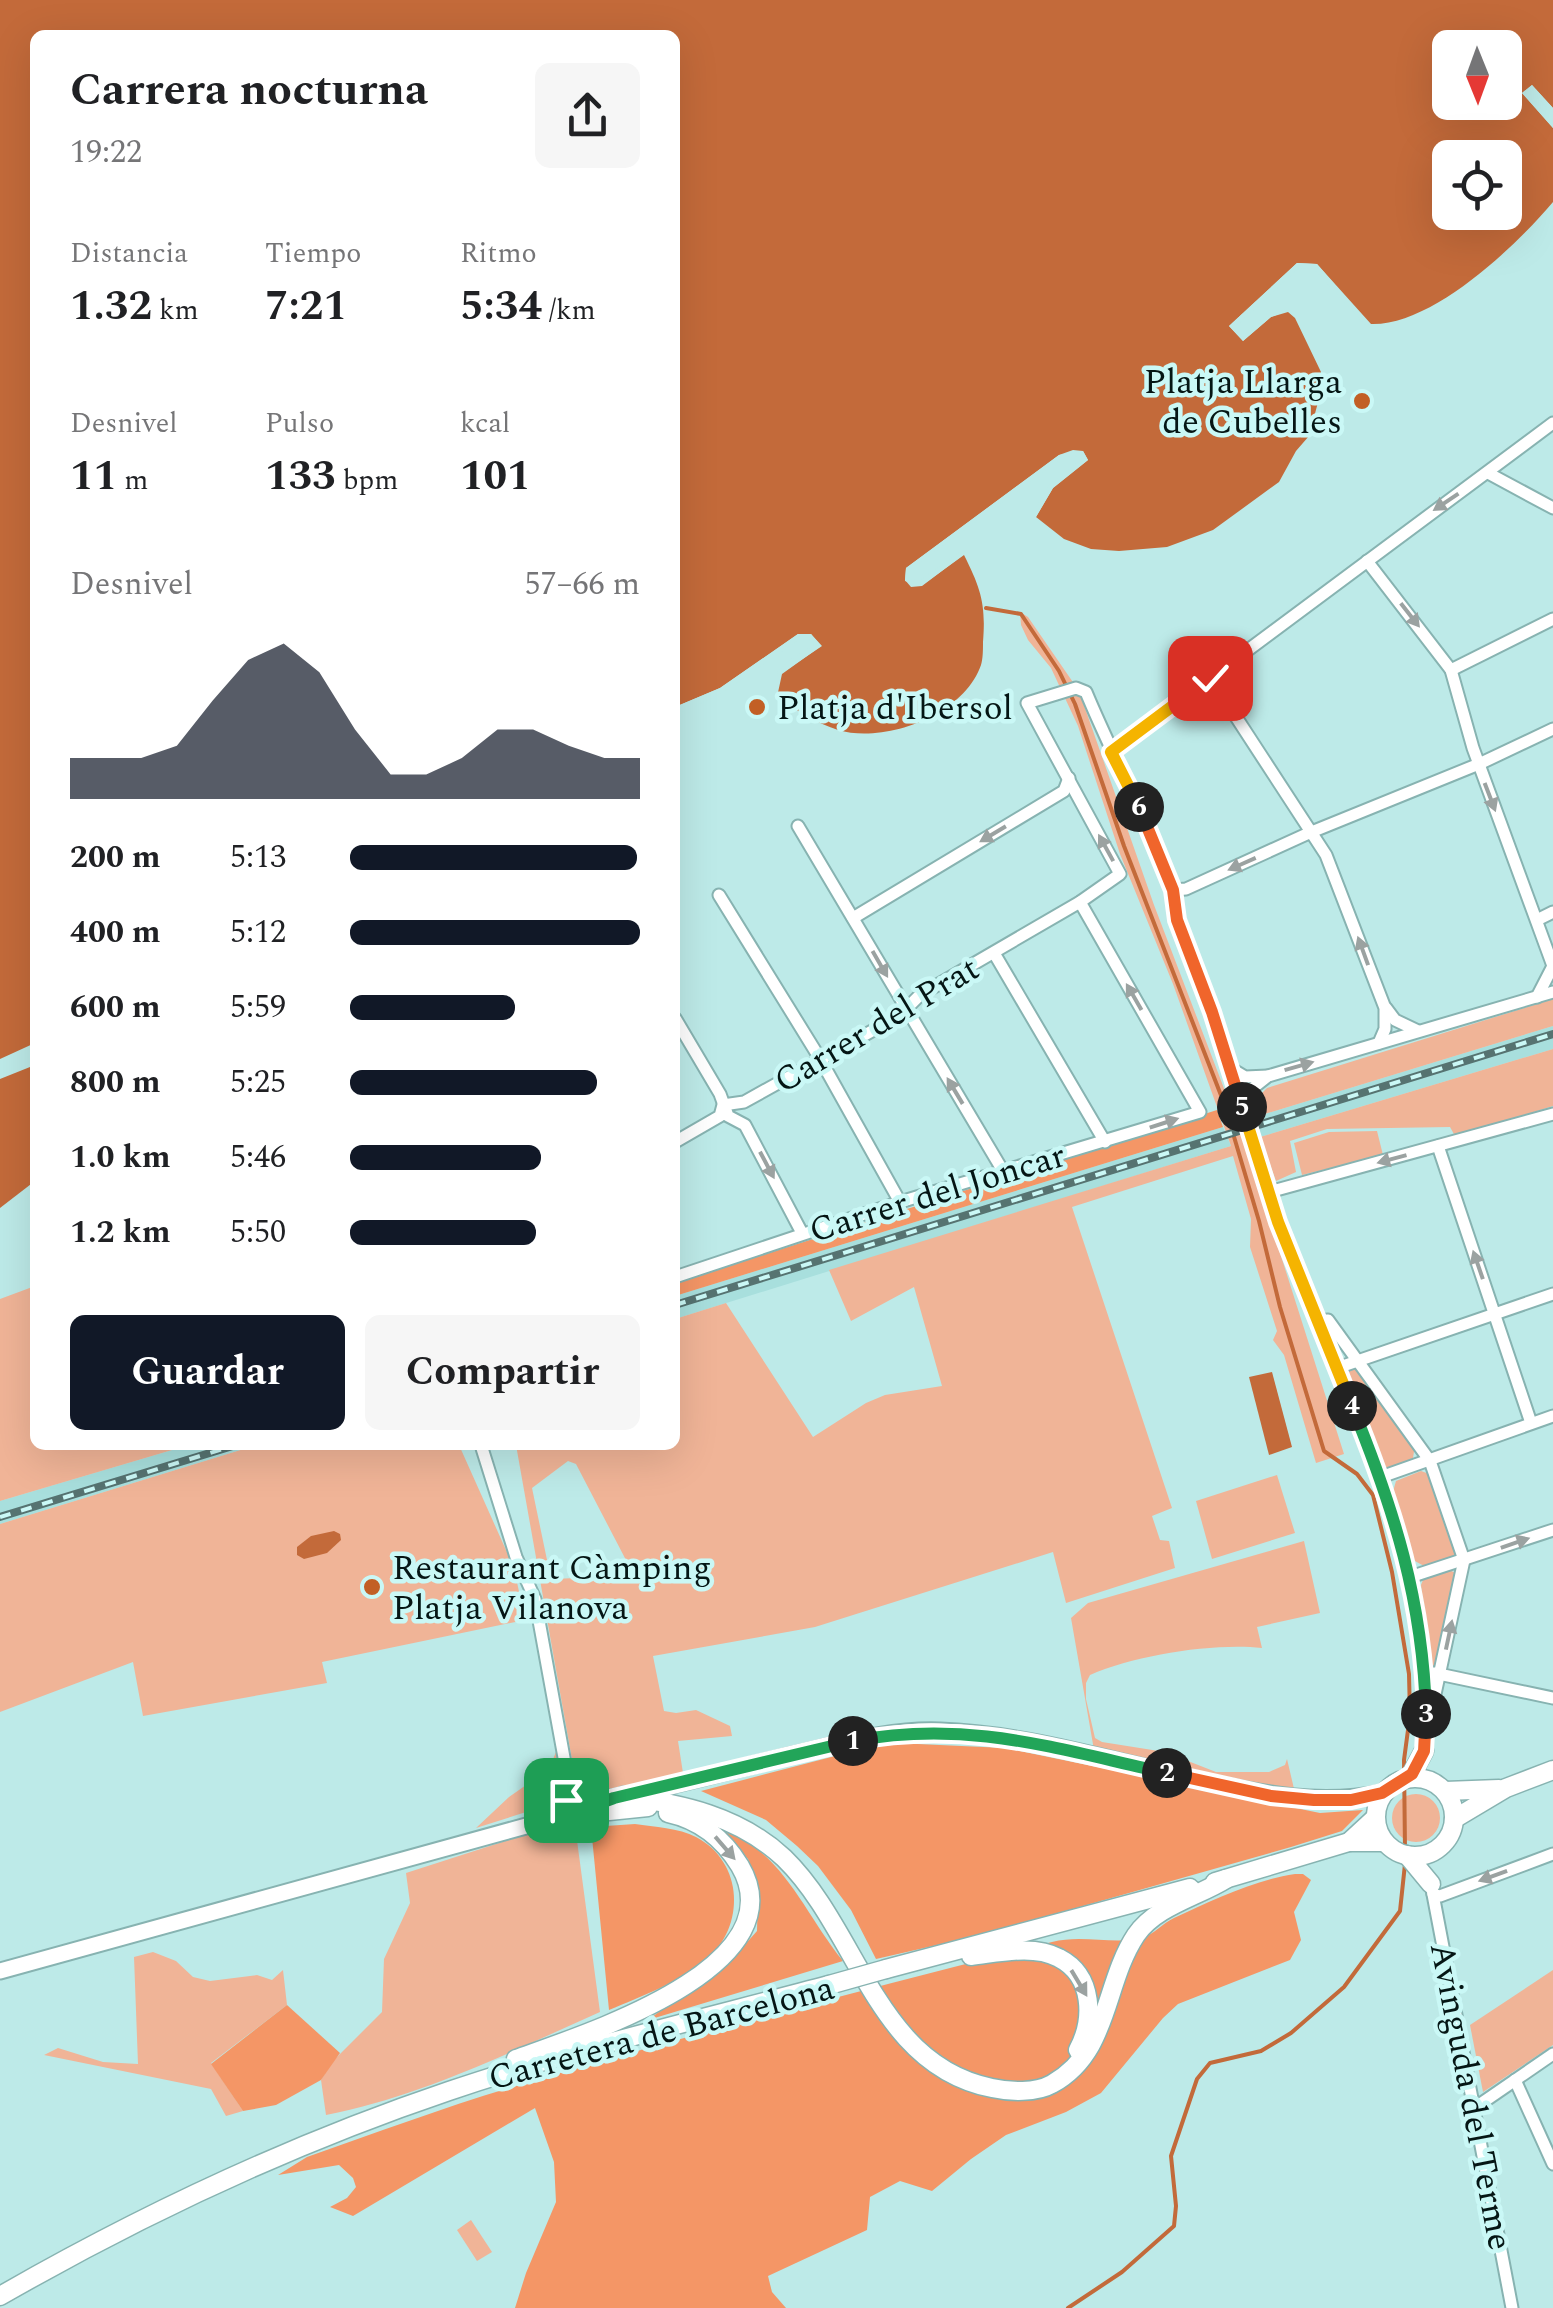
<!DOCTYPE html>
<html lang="es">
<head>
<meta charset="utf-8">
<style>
  :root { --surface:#fff; --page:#f6f6f6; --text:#202124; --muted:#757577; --accent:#111827 }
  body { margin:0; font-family:Spectral,serif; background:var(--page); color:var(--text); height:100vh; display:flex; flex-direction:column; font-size:38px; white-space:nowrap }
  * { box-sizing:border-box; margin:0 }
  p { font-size:32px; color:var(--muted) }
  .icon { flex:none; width:55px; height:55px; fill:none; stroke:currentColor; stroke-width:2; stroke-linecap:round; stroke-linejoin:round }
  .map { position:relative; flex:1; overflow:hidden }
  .panel { position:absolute; left:30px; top:30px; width:650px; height:1420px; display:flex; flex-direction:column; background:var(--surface); border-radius:15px; box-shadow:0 10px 40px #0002 }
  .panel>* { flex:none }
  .needle { width:65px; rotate:179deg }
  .tools { position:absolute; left:1432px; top:30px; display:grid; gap:20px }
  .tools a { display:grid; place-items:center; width:90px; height:90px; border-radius:15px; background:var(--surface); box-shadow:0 10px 40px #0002; font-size:50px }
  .pin { position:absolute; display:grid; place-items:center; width:85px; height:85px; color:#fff; margin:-42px; border-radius:20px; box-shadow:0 5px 15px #0006 }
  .km { position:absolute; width:50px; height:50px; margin:-25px; border-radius:50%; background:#222; color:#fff; font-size:28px; line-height:50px; text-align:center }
  .round { display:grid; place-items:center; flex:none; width:105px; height:105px; border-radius:15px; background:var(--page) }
  .overview { display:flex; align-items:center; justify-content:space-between; height:170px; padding:0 40px }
  h1 { font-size:45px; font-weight:700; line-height:75px }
  .figures { display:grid; grid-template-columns:repeat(3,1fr); gap:15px; height:170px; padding:10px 40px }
  .figures div { display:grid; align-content:center }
  .figures b { font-size:42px; font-weight:700 }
  .figures small { font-size:28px; font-weight:400 }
  .figures p { font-size:28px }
  .chart { height:280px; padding:20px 40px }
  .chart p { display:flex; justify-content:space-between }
  .chart svg { width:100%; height:180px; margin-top:10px; fill:var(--accent); opacity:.7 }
  .action { display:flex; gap:20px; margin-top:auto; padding:20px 40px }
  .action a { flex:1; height:115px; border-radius:15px; background:var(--accent); color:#fff; font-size:40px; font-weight:700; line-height:115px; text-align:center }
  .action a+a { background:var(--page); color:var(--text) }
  ul { padding:0 40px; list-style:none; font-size:32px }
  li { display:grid; grid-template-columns:160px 120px 1fr; align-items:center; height:75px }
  li i { height:25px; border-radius:12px; background:var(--accent) }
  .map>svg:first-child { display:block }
  .built { fill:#a8dfdd }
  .green { fill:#f0b497; fill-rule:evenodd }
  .forest { fill:#f49666 }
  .water { fill:#c36a3a; fill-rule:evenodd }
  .pier { fill:#bdeae8 }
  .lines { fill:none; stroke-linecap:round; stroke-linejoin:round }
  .stream { stroke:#c36a3a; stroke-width:4 }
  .minor-casing { stroke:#87b3b1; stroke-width:15 }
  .secondary-casing { stroke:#87b3b1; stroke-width:19 }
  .primary-casing { stroke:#87b3b1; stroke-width:21 }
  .trunk-casing { stroke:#87b3b1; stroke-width:21 }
  .minor { stroke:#fff; stroke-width:11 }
  .secondary { stroke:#fff; stroke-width:15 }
  .primary { stroke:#fff; stroke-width:18 }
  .trunk { stroke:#fff; stroke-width:18 }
  .rail-casing { stroke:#567371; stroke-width:8 }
  .rail { stroke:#caf8f6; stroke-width:4; stroke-dasharray:11; stroke-linecap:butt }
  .trunk-bridge-casing { stroke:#87b3b1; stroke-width:21; stroke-linecap:butt }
  .trunk-bridge { stroke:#fff; stroke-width:18 }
  .oneway { fill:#9ba2a1 }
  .split-1-casing { stroke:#fff; stroke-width:20 }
  .split-2-casing { stroke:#fff; stroke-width:20 }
  .split-3-casing { stroke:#fff; stroke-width:20 }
  .split-4-casing { stroke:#fff; stroke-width:20 }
  .split-5-casing { stroke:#fff; stroke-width:20 }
  .split-6-casing { stroke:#fff; stroke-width:20 }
  .split-7-casing { stroke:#fff; stroke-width:20 }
  .split-1 { stroke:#22a559; stroke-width:12 }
  .split-2 { stroke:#22a559; stroke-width:12 }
  .split-3 { stroke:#f0652b; stroke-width:12 }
  .split-4 { stroke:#22a559; stroke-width:12 }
  .split-5 { stroke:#f5b400; stroke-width:12 }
  .split-6 { stroke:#f0652b; stroke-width:12 }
  .split-7 { stroke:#f5b400; stroke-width:12 }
  .poi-dot { fill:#c25f25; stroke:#caf8f6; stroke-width:4 }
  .labels { text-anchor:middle; stroke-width:9; stroke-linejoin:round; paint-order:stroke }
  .poi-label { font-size:35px; fill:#051615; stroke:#caf8f6; text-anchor:start }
  .street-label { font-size:35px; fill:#051615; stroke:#caf8f6 }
</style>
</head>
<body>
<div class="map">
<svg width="1553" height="2308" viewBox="0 0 1553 2308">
  <rect width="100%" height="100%" fill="#bdeae8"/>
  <!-- built -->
  <g class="built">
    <polygon points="1553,1026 1553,1049 1260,1137 1255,1117"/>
    <polygon points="1223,1127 1231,1146 675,1319 675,1296"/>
    <polygon points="189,1445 257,1445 0,1524 0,1501"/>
  </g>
  <!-- green -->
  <g class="green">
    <path d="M1020,612L1028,617L1079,691L1154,905L1246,1146L1344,1454L1316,1463L1284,1355L1273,1340L1277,1331L1250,1247L1251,1219L1233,1156L1072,1207L1172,1508L1152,1516L1160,1540L1169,1541L1175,1568L1066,1603L1053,1552L815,1627L653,1656L664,1711L676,1713L696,1710L730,1726L732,1736L678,1741L683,1773L579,1799L516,1445H675V1319L726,1303L813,1437L866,1403L885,1395L942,1386L914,1287L851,1321L829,1270L1231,1146L1173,984L1120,854L1078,726L1051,668L1028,640L1021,625ZM568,1461L576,1464L627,1562L629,1576L551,1579L532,1488Z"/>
    <polygon points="1553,999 1553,1026 1255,1117 1255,1100 1267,1088"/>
    <polygon points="1553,1049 1553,1106 1455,1136 1450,1127 1327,1129 1290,1141 1296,1172 1276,1181 1260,1137"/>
    <polygon points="1377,1131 1383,1155 1302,1175 1294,1143 1329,1132"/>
    <polygon points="35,1286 35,1445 189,1445 0,1501 0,1299"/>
    <polygon points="1351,1368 1358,1368 1415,1445 1413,1458 1394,1468 1382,1468 1345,1377"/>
    <polygon points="257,1445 459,1445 514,1568 525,1620 322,1662 327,1683 143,1716 133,1662 0,1712 0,1524"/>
    <polygon points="1421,1471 1432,1475 1458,1556 1426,1567 1413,1560 1392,1495 1396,1481"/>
    <polygon points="1277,1475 1295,1533 1212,1559 1196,1501"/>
    <path d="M1304,1541L1320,1613L1257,1627L1262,1648C1212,1643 1137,1655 1090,1675L1086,1683V1699L1095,1738L1102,1742L1165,1752L1216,1772H1269L1285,1765L1287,1759L1295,1793L1094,1750L1071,1618L1088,1603Z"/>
    <polygon points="1449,1570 1456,1573 1439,1665 1435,1667 1429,1663 1421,1585 1423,1580"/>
    <polygon points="556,1752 560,1779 545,1806 476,1828 509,1797 549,1769"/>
    <circle cx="1416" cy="1818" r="24"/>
    <path d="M576,1833L600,2012C510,2052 423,2096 326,2115L321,2080L332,2062L382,2012L384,1959L410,1903L406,1873L527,1834Z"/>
    <polygon points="153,1952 176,1961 193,1977 210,1981 257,1975 272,1980 283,1970 287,2005 211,2063 243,2111 226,2116 211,2089 44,2055 58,2048 103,2062 138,2064 134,1957"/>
    <polygon points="1553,1970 1553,2045 1483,2092 1470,2025"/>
    <polygon points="471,2220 492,2252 477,2261 457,2230"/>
  </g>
  <!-- forest -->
  <g class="forest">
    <polygon points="1217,1110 1223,1127 675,1296 675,1283"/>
    <polygon points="896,1743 1005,1748 1320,1813 1363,1810 1342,1831 1291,1847 981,1935 876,1959 851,1910 818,1866 797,1846 766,1820 701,1791 839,1755"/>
    <path d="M635,1824C654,1827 679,1828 696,1837C744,1862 746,1927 706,1960C678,1983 642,1996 609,2010L591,1827Z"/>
    <path d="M719,1827C784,1852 802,1910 843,1961L648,2020L734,1957L757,1931L758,1890L748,1859Z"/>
    <path d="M1295,1874H1303L1311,1880L1294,1912L1301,1940L1290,1960L1178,2004L1163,2018L1101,2093L1066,2112L1006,2135L971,2159L932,2191L900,2181L870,2197L867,2230L768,2276L772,2292L786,2308H515L526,2273L556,2202L554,2162L535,2108L353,2216L330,2207L347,2198L356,2187L353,2178L339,2165L278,2175L307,2157C379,2132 450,2105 523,2084C698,2032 875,1987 1052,1942C1082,1934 1113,1945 1142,1938C1153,1935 1163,1923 1174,1918C1211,1901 1254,1880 1295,1874Z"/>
    <polygon points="287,2005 340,2053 321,2080 276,2105 243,2111 211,2064"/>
  </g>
  <!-- water -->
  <g class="water">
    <path d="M0,0H1553V108L1532,85L1522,93L1553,128V202C1515,247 1432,326 1371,324L1317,264L1297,263L1229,326L1243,341L1271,317L1288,312L1295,318L1321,372V391L1309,436L1296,451L1279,482L1213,530L1167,547L1119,551L1091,549L1064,539L1036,517L1053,488L1088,460L1083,451L1059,455L906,568L905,581L921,586L964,555C981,589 986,604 983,642C983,649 983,659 981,665C964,715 885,744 838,730C816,723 796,710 777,697L782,674L821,646L811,634H798L720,688L675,707V35H35V1043L0,1059ZM1450,48H1505V102H1450ZM1450,158H1505V212H1450Z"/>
    <polygon points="35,1065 35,1181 0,1208 0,1079"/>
    <polygon points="1272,1372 1292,1447 1269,1455 1249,1377"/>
    <polygon points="334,1531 340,1534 341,1540 327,1553 304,1559 297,1555 297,1547 311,1536"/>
  </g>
  <!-- pier -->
  <g class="pier">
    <polygon points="1532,85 1553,108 1553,113 1531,92 1529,94 1553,121 1553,128 1522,93"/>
    <polygon points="1297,263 1317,264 1373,329 1367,327 1314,269 1299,268 1236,326 1244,334 1269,312 1292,309 1271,317 1243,341 1229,326"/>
    <polygon points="1073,450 1083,451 1088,460 1053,488 1036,517 1032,515 1049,485 1082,459 1080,456 1061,459 910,570 910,579 919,581 961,551 967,552 922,586 911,587 905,580 906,568 1059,455"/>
    <polygon points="798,634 811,634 822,646 776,677 778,671 790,660 814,645 809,639 800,639 722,693 685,711 675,712 675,707 720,688"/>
  </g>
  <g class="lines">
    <!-- stream -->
    <g class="stream">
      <polyline points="986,608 1021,614 1059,671 1075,704 1124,846 1224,1103 1259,1221 1280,1307 1324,1451 1357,1474 1373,1495 1392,1572 1409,1674 1410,1715 1404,1760 1405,1850"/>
      <polyline points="1068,2308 1122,2272 1174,2226 1176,2206 1171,2156 1197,2079 1210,2063 1261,2051 1291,2033 1344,1987 1400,1911 1405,1864"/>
    </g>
    <defs>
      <g id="minor">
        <polyline points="1488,473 1553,508"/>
        <polyline points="1367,561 1451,670 1473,748 1553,966 1537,997"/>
        <polyline points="1451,670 1553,619"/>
        <polyline points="1210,677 1326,855 1385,1008 1385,1029 1379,1043"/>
        <polyline points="1111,752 1553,423"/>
        <polyline points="798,826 1003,1171"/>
        <polyline points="1173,890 1186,889 1309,833 1479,764 1553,729"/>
        <polyline points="719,895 819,1057 900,1202"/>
        <polyline points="853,918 1064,791 1069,778"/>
        <polyline points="1537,920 1553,912"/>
        <polyline points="994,953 1105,1142"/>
        <polyline points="1386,1008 1395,1020 1418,1031"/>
        <polyline points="675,1018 720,1094 728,1116 745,1125 802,1233"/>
        <polyline points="1230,1068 1245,1077 1268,1076"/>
        <polyline points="1246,1115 1253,1088 1268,1076 1553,992"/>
        <path d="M675,1142L720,1116L723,1105L744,1102L899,1016L920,995L1080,902L1120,874L1027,703L1076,688L1086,692C1113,757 1147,819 1171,885C1176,897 1175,910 1178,922C1187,954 1203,983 1213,1014C1236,1084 1254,1155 1279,1224C1342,1392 1443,1565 1424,1751"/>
        <polyline points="1438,1146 1531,1423"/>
        <polyline points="1269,1192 1553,1114"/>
        <polyline points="675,1277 900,1202 1200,1112 1080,902"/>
        <polyline points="1318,1321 1328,1320 1430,1461 1464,1560 1429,1722"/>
        <polyline points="1337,1368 1553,1294"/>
        <polyline points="481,1445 516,1557 535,1599 567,1774"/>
        <polyline points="1381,1477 1553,1416"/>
        <polyline points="1410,1577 1553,1530"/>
        <polyline points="1434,1673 1553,1698"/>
        <polyline points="1431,1884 1512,2308"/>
        <polyline points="1433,1894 1440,1896 1553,1854"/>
        <polyline points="1515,2080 1553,2164"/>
        <polyline points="1476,2107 1553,2054"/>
      </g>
      <g id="secondary">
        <path d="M568,1781L572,1797L582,1803C655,1792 726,1771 797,1754C844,1743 892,1729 940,1731C1028,1734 1116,1762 1202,1781C1263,1794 1320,1806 1382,1793"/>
        <polyline points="535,1824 557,1797 567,1774"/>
        <polyline points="0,1971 577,1812"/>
      </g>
      <g id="primary">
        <polyline points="1410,1777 1424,1751"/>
        <circle cx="1415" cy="1817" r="39"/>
        <polyline points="1445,1791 1499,1789"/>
        <polyline points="1454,1819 1506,1788 1553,1770"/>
        <polyline points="1407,1855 1431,1884"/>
      </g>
      <g id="trunk">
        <path d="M623,1796C682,1804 739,1816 784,1858C859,1931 876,2065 992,2088C1010,2092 1036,2093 1052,2084C1110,2052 1103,1985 1136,1935C1156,1906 1197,1897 1226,1879"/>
        <polyline points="570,1815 648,1807"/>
        <polyline points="1349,1842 1375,1818"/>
        <polyline points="1215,1882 1349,1842 1384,1842"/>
        <path d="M971,1956C998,1953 1034,1944 1059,1958C1094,1976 1094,2020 1078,2050"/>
        <polyline points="886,1969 1190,1888"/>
        <path d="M516,2059C579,2036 800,1968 740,1866C723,1838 700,1820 668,1813"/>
        <path d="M0,2296C143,2214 292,2144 449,2091C573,2049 702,2019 829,1985"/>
      </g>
    </defs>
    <!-- minor casing -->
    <use href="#minor" class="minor-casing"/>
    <!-- secondary casing -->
    <use href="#secondary" class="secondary-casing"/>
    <!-- primary casing -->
    <use href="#primary" class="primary-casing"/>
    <!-- trunk casing -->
    <use href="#trunk" class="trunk-casing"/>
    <!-- minor -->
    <use href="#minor" class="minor"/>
    <!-- secondary -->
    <use href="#secondary" class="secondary"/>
    <!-- primary -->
    <use href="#primary" class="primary"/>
    <!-- trunk -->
    <use href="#trunk" class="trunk"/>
    <defs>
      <g id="rail">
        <polyline points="675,1305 1553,1034"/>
        <polyline points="0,1517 236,1445"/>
      </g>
    </defs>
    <!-- rail casing -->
    <use href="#rail" class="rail-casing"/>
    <!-- rail -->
    <use href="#rail" class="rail"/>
    <defs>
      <polyline id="trunk-bridge" points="829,1985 886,1969"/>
    </defs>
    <!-- trunk-bridge casing -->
    <use href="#trunk-bridge" class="trunk-bridge-casing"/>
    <!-- trunk-bridge -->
    <use href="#trunk-bridge" class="trunk-bridge"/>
  </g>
  <!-- one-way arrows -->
  <defs><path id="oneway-solid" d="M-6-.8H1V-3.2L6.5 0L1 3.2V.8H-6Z" transform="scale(2.5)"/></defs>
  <g class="oneway">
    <use href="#oneway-solid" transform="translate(1446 502) rotate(146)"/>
    <use href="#oneway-solid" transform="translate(1410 615) rotate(52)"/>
    <use href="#oneway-solid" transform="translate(1490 797) rotate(69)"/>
    <use href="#oneway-solid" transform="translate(993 834) rotate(149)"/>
    <use href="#oneway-solid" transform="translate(1106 848) rotate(-119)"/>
    <use href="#oneway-solid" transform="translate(1242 864) rotate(156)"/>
    <use href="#oneway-solid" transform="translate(1363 951) rotate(-110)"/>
    <use href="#oneway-solid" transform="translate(880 964) rotate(60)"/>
    <use href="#oneway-solid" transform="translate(1134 997) rotate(-120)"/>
    <use href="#oneway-solid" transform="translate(1299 1066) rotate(-16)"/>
    <use href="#oneway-solid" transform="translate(955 1091) rotate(-121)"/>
    <use href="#oneway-solid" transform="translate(1164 1123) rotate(-18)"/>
    <use href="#oneway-solid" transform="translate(1392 1159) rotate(165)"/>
    <use href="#oneway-solid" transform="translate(767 1165) rotate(62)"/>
    <use href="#oneway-solid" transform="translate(1478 1265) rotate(-109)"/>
    <use href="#oneway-solid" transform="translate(1515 1543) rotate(-19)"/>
    <use href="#oneway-solid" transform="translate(1449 1635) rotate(-78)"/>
    <use href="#oneway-solid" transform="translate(725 1848) rotate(49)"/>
    <use href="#oneway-solid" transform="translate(1493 1876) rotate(160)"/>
    <use href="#oneway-solid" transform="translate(1079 1983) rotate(59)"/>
  </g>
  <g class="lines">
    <defs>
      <polyline id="split-1" points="566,1800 562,1817 614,1798 853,1741"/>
      <path id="split-2" d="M853,1741C968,1719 1056,1749 1167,1773"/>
      <polyline id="split-3" points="1167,1773 1271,1796 1314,1800 1351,1800 1382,1793 1412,1774 1424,1751 1426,1714"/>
      <path id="split-4" d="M1352,1406C1394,1509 1423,1601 1426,1714"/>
      <polyline id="split-5" points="1242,1107 1278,1222 1352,1406"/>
      <polyline id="split-6" points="1139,807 1173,890 1177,920 1212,1012 1242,1107"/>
      <polyline id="split-7" points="1139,807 1111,752 1210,678"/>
    </defs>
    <!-- split-1 casing -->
    <use href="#split-1" class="split-1-casing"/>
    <!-- split-2 casing -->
    <use href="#split-2" class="split-2-casing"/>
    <!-- split-3 casing -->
    <use href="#split-3" class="split-3-casing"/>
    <!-- split-4 casing -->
    <use href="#split-4" class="split-4-casing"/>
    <!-- split-5 casing -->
    <use href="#split-5" class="split-5-casing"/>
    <!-- split-6 casing -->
    <use href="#split-6" class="split-6-casing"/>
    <!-- split-7 casing -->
    <use href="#split-7" class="split-7-casing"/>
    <!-- split-1 -->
    <use href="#split-1" class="split-1"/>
    <!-- split-2 -->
    <use href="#split-2" class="split-2"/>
    <!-- split-3 -->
    <use href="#split-3" class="split-3"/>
    <!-- split-4 -->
    <use href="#split-4" class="split-4"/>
    <!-- split-5 -->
    <use href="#split-5" class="split-5"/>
    <!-- split-6 -->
    <use href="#split-6" class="split-6"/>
    <!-- split-7 -->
    <use href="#split-7" class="split-7"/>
  </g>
  <!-- markers -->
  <g class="poi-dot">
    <circle cx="1362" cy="401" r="10"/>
    <circle cx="757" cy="707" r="10"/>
    <circle cx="372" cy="1587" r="10"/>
  </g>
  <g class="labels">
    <!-- poi labels -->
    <g class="poi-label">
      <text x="1342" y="393" text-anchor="end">Platja Llarga<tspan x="1342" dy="40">de Cubelles</tspan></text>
      <text x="777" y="719">Platja d'Ibersol</text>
      <text x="392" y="1579">Restaurant Càmping<tspan x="392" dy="40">Platja Vilanova</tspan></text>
    </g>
    <!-- street labels -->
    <g class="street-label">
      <text transform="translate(876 1024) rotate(-31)" y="12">Carrer del Prat</text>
      <text transform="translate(937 1192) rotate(-17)" y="12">Carrer del Joncar</text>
      <text transform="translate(661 2032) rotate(-15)" y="12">Carretera de Barcelona</text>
      <text transform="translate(1472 2096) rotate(79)" y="12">Avinguda del Terme</text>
    </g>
  </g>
</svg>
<div class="tools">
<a><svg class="needle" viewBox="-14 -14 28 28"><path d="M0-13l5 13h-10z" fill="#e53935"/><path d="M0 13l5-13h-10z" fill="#757577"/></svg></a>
<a><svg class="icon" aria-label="locate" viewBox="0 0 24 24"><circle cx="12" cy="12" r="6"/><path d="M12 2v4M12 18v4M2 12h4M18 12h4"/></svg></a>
</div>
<div class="pin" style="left:566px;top:1800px;background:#1e9e55"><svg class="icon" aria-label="arrive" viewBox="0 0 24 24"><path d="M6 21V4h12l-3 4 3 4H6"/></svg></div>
<div class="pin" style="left:1210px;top:678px;background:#d93025"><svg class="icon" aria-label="check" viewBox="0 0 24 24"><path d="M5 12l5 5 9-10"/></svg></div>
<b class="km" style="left:853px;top:1741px">1</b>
<b class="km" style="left:1167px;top:1773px">2</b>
<b class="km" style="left:1426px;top:1714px">3</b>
<b class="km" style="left:1352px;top:1406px">4</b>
<b class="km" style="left:1242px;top:1107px">5</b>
<b class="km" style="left:1139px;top:807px">6</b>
<section class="panel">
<div class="overview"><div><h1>Carrera nocturna</h1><p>19:22</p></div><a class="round"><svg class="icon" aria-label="share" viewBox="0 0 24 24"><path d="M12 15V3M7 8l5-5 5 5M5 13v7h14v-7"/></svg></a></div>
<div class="figures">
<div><p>Distancia</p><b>1.32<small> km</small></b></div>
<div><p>Tiempo</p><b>7:21</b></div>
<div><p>Ritmo</p><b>5:34<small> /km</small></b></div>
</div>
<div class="figures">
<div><p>Desnivel</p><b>11<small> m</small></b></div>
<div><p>Pulso</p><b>133<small> bpm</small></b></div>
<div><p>kcal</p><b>101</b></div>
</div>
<div class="chart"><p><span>Desnivel</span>57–66 m</p>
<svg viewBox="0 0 160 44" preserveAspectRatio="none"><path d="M0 44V34L10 34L20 34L30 31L40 20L50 10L60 6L70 13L80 27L90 38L100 38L110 34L120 27L130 27L140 31L150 34L160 34V44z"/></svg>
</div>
<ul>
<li><b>200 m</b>5:13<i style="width:99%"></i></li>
<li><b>400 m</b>5:12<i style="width:100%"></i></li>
<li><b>600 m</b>5:59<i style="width:57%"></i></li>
<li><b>800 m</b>5:25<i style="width:85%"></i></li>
<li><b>1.0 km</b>5:46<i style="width:66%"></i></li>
<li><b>1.2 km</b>5:50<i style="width:64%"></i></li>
</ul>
<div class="action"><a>Guardar</a><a>Compartir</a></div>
</section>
</div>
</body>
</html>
